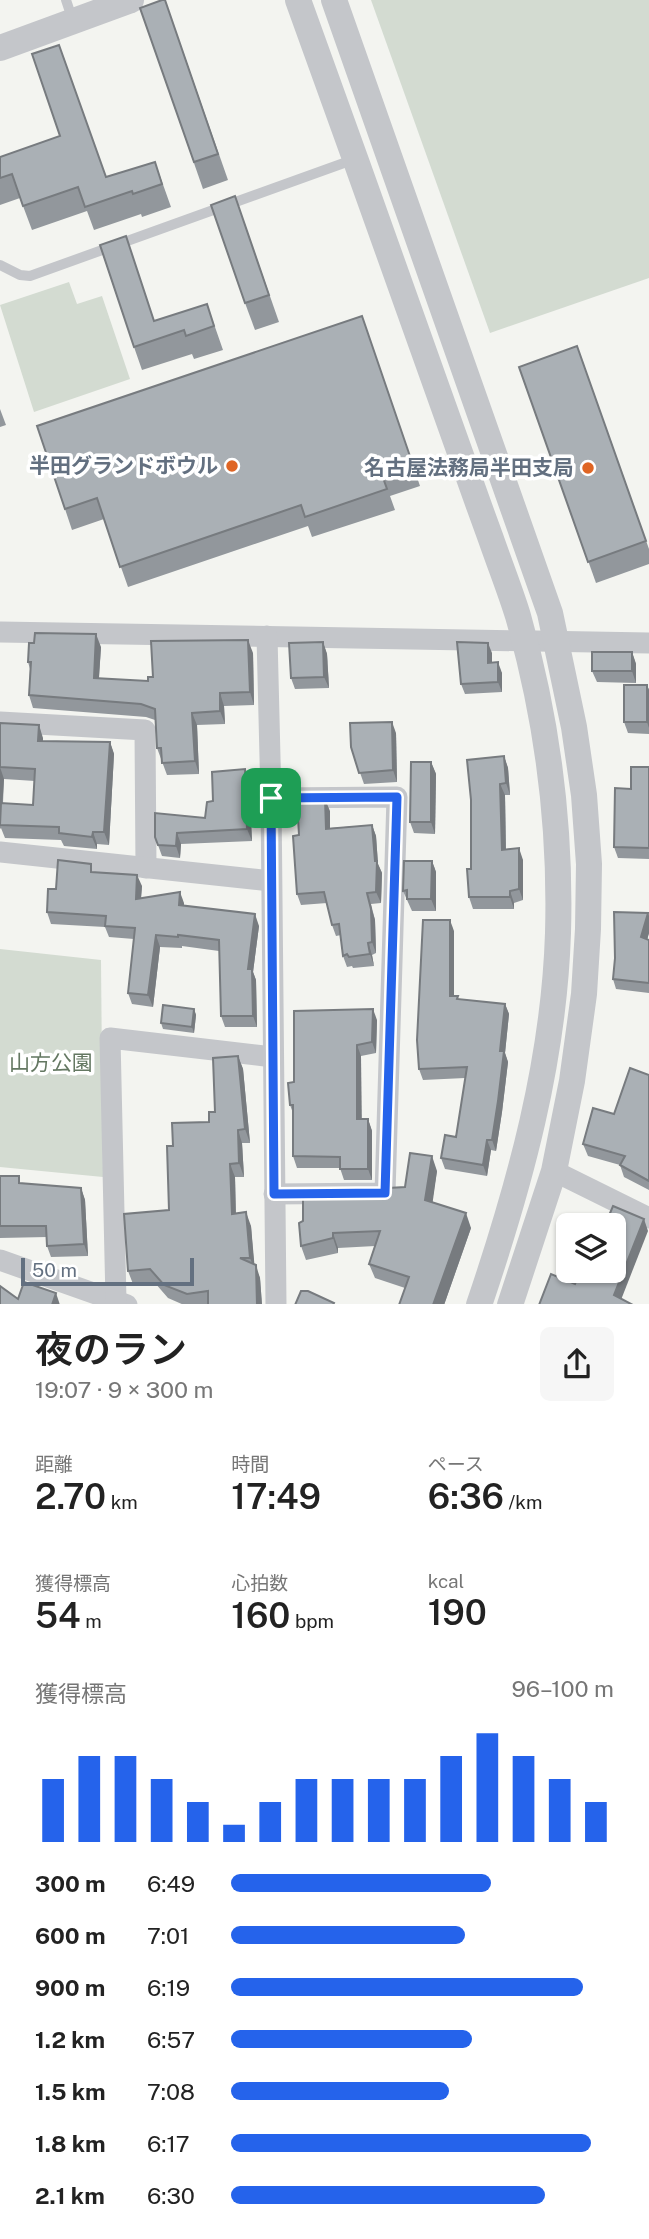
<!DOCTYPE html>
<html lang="ja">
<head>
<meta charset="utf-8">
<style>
  :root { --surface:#fff; --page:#f6f6f6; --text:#222; --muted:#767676; --accent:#2563eb }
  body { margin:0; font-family:"Public Sans","Noto Sans JP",sans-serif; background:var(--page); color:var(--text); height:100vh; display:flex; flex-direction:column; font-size:26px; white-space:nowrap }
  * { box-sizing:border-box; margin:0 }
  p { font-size:23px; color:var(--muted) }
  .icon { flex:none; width:38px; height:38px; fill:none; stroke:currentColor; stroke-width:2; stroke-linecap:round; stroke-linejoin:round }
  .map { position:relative; height:1304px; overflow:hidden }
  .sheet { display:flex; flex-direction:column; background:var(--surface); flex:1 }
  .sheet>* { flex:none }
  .fabs { position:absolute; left:556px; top:1213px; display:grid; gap:14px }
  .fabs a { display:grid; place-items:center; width:70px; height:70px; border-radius:10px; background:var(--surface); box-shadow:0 2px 5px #0004; font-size:35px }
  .scale { position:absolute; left:21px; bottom:18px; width:173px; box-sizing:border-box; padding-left:7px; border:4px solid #637080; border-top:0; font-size:19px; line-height:24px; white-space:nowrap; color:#637080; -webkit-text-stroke:5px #fff; paint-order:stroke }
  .pin { position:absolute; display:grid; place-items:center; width:60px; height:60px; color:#fff; margin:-30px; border-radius:14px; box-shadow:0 4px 10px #0006 }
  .round { display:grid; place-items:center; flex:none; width:74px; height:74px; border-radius:10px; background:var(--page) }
  .headline { display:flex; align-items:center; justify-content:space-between; height:119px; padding:0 35px }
  h1 { font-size:38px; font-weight:600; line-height:52px }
  .figures { display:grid; grid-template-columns:repeat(3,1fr); gap:10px; height:119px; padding:7px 35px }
  .figures div { display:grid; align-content:center }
  .figures b { font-size:35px; font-weight:600 }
  .figures small { font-size:19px; font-weight:400 }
  .figures p { font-size:19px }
  .chart { height:196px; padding:14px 35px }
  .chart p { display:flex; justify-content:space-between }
  .chart svg { width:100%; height:126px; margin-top:7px; stroke:var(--accent); stroke-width:6 }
  ul { padding:0 35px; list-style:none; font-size:23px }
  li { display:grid; grid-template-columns:112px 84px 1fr; align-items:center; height:52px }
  li i { height:18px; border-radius:9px; background:var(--accent) }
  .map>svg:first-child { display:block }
  .green { fill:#d3dbd1 }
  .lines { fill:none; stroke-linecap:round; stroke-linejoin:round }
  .service { stroke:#c4c6ca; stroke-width:10 }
  .minor { stroke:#c4c6ca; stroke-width:21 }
  .tertiary { stroke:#c4c6ca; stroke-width:26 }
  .wall { fill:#92979c; fill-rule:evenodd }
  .shaded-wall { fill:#777b7f }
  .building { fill:#aab0b5; stroke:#777b7f; stroke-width:2 }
  .route-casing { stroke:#fff; stroke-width:14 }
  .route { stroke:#2563eb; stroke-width:9 }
  .poi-dot { fill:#df6524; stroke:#fff; stroke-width:2.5 }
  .labels { text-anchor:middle; stroke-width:7; stroke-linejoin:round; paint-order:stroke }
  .poi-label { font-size:21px; font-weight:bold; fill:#637080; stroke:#fff; text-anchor:end }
  .park-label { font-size:21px; fill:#647862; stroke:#fff }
</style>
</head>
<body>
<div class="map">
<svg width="649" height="1305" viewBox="0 0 649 1305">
  <rect width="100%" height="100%" fill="#f3f4f0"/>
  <!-- green -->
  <g class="green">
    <polygon points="371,0 649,0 649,278 490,333"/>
    <polygon points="69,282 77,304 102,296 130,379 34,412 0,305"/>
    <polygon points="0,949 101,960 103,1177 0,1167"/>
  </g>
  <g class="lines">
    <!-- service -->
    <g class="service">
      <polyline points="66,0 73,21"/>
      <polyline points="0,265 20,275 30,276 355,159"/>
    </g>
    <!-- minor -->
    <g class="minor">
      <polyline points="0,632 649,643"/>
      <polyline points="267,636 271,798 276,1305"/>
      <polyline points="0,722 145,730 146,868"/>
      <polyline points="271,798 397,797 385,1193 274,1194"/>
      <polyline points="0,852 271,881"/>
      <polyline points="554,1171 649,1218"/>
      <polyline points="0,1260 127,1305"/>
      <polyline points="116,1301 110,1038 273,1057"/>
    </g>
    <!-- tertiary -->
    <g class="tertiary">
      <path d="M298,0C345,130 392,261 438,391C456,441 473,490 491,539C500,565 510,590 518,616C547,718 561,827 558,933C554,1061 520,1184 479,1305"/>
      <polyline points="334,0 550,613 574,727 584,795 589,864 588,929 584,994 572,1081 554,1171 510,1305"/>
      <polyline points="0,48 131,0"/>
    </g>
  </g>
  <!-- wall -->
  <g class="wall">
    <polygon points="165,0 228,180 203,189 140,8"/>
    <polygon points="0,157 106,177 155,162 171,207 142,217 141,214 94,230 87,211 32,230 20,198 0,205"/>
    <polygon points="235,196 279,322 255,330 245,303"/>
    <polygon points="134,260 154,321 207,304 223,350 194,359 192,354 142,370 134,347"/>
    <polygon points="362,316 420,486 390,496 395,510 312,537 308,526 128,587 104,519 72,530 65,509"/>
    <polygon points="577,346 649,549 649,564 596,583 519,367"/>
    <polygon points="0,409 6,425 0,427"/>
    <polygon points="323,642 327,654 329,688 295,689 291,678"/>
    <polygon points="101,647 99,678 148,681 153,677 253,653 254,705 224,706 225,724 197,725 199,774 167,775 157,748 155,720 146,717 33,708 29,695 30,669 28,662"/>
    <polygon points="632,652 636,664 636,683 597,682 592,671"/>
    <polygon points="492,653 492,662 502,673 502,692 465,694 461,684"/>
    <polygon points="647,685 649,690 649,734 628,733 624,722"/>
    <path d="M0,723L43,738V741L110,742L114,754L109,845L97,844V849L64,846L61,840L5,838L1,828L0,829ZM4,779L35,781L33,805L3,803Z"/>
    <polygon points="396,733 397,782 364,784 351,747"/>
    <polygon points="504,756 508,768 510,795 505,795 506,850 523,860 523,900 514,903 514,909 473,909 469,897 471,869"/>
    <polygon points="431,762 436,774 435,834 414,833 410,822"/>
    <polygon points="649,767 649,859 618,858 614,847 631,789"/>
    <polygon points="245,769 249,781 252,841 181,844 180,858 162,856 155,837 205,818 213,801"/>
    <polygon points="330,811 330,828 372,825 376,836 378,864 382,873 381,903 371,904 375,920 376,953 372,955 374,966 353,968 352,966 347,967 343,956 341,935 336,936 332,925 327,903 301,905 297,894 299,835"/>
    <polygon points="432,861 436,872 436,911 412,911 403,891"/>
    <polygon points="94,872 142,886 141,898 184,903 184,906 259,926 253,972 256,980 257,1027 225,1027 221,1016 219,951 182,946 182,948 160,947 153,1007 132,1004 128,993 134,939 109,937 105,927 51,924 47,912 56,889"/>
    <polygon points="648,913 649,916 649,933 647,939 649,940 649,993 616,989 613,979"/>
    <polygon points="454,931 454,996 459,999 505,1004 509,1014 505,1053 508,1062 502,1112 496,1151 491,1150 487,1176 445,1169 441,1158 456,1137 465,1078 423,1080 419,1069"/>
    <polygon points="194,1009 196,1015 194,1033 163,1029 161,1023"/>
    <polygon points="377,1020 376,1053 361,1056 361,1119 368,1119 372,1131 372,1180 344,1180 340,1168 297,1168 293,1156 293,1113 290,1105 294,1082"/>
    <polygon points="238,1056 243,1069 250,1143 242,1143 244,1177 235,1177 236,1213 251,1226 254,1265 260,1278 262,1305 184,1305 168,1298 155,1283 133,1284 128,1271 169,1210 173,1146 209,1122 215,1112"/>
    <polygon points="649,1075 649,1190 624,1177 620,1165 588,1156 583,1144 614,1114"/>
    <polygon points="437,1171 432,1202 471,1228 444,1305 399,1305 405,1288 375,1278 369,1264 375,1246 338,1248 338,1253 306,1260 301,1246 380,1192 405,1187"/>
    <polygon points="0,1176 22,1184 81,1188 85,1200 88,1256 51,1257 47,1246 47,1237 0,1238"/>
  </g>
  <!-- shaded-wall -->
  <g class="shaded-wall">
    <polygon points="96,634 101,647 98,690 94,678"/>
    <polygon points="248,640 253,653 254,705 250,692"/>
    <polygon points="323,642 327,654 329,688 324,677"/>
    <polygon points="488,643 492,653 492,673 488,663"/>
    <polygon points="632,652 636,664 636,683 632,671"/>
    <polygon points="498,662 502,673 502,692 498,682"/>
    <polygon points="647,685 649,690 649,728 647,722"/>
    <polygon points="220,693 224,706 225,724 220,711"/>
    <polygon points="192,713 197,725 199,774 195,761"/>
    <polygon points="392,722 396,733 397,782 393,770"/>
    <polygon points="39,725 43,738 42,753 38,741"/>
    <polygon points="110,742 114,754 109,845 104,832"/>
    <polygon points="504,756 508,768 510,795 506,783"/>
    <polygon points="431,762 436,774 435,834 431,822"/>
    <polygon points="0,767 4,779 1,825 0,825 1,829 0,826"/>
    <polygon points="245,769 249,781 252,841 247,829"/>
    <polygon points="500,784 505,795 506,861 502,850"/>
    <polygon points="325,799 330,811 330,840 326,829"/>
    <polygon points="372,825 376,836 378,864 382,873 381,903 376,892"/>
    <polygon points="93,832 97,844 97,849 92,837"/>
    <polygon points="177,833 181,844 180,858 176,846"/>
    <polygon points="519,848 523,860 523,900 519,889"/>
    <polygon points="432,861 436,872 436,911 431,899"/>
    <polygon points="137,875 142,886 140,910 136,899"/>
    <polygon points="510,891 514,903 514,909 510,897"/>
    <polygon points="180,892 184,903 183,917 179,905"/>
    <polygon points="367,893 375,920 376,953 372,942"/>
    <polygon points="648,913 649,916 649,933 645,948 641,937"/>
    <polygon points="255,914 259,926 253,972 256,980 257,1027 253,1016 248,969"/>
    <polygon points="450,920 454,931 454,1006 450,996"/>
    <polygon points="156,935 160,947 153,1007 148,995"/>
    <polygon points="368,943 372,955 374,966 370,954"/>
    <polygon points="505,1004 509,1014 505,1053 508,1062 502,1112 496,1151 492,1140"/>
    <polygon points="194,1009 196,1015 194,1033 192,1027"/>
    <polygon points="373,1009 377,1020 376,1053 372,1042"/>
    <polygon points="357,1045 361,1056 362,1131 357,1119"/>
    <polygon points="238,1056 243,1069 250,1143 245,1129"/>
    <polygon points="368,1119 372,1131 372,1180 368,1169"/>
    <polygon points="238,1130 242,1143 244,1177 239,1163"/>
    <polygon points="487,1140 491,1150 487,1176 483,1165"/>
    <polygon points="432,1156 437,1171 431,1214 425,1200"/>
    <polygon points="230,1164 235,1177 236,1227 232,1214"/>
    <polygon points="81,1188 85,1200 88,1256 84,1244"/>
    <polygon points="246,1212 251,1226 255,1271 250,1258"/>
    <polygon points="466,1213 471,1228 444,1305 433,1305"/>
    <polygon points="644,1219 648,1231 619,1305 614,1295"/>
    <polygon points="333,1233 338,1248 338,1253 333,1238"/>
    <polygon points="256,1265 260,1278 262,1305 257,1305"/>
    <polygon points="56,1293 60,1305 52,1305"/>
  </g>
  <!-- building -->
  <g class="building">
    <polygon points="162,0 165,0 218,154 194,162 140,8"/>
    <polygon points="59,45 106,177 155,162 162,184 133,194 132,191 85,207 78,187 23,206 12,174 0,178 0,157 60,136 32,54"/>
    <polygon points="235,196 269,295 245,303 211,205"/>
    <polygon points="126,236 154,321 207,304 214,326 186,336 184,330 134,347 100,245"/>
    <polygon points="362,316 413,465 382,475 387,489 305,517 301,505 120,567 97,498 65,509 37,426"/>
    <polygon points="577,346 646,541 588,562 519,367"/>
    <polygon points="35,633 96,634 94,678 148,681 148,677 153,677 151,641 248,640 250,692 220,693 220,711 192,713 195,761 162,763 161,748 157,748 155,709 141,704 29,695 31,662 28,662 29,643 34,643"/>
    <polygon points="323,642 324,677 291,678 289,643"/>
    <polygon points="457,642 488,643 488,663 498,662 498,682 461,684"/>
    <rect x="592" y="652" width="40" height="19"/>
    <rect x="624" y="685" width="23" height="37"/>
    <polygon points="392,722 393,770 359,773 351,747 350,723"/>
    <polygon points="0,723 39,725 38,741 110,742 104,832 93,832 92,837 59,833 59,827 0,825 1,803 33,805 35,769 0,767"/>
    <polygon points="504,756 506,783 500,784 502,850 519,848 519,889 510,891 510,897 469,897 467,869 471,869 471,800 467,760"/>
    <polygon points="411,762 431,762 431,822 410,822"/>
    <polygon points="631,767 649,767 649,848 614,847 615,788 631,789"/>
    <polygon points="245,769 247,829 177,833 176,846 158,845 155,837 155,813 205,818 207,802 213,801 212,772"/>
    <polygon points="325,799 326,829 372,825 375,861 377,861 376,892 367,893 371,909 372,942 368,943 370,954 349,957 347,954 343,956 339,924 332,925 324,892 297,894 293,836 299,835 297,800"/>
    <polygon points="58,860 91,864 91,872 137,875 136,899 180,892 179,905 255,914 248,969 252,969 253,1016 221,1016 219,940 178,935 178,937 156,935 148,995 128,993 135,928 105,926 106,916 47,912 48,889 56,889"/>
    <polygon points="404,861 432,861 431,899 407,899 407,890 403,891"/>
    <polygon points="614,912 648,913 641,937 649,940 649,983 613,979 615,958"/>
    <polygon points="423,920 450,920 450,996 458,996 457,999 505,1004 500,1051 504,1051 498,1101 492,1140 487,1140 483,1165 441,1158 445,1135 456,1137 467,1067 419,1069 417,1040"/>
    <polygon points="163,1005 194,1009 192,1027 161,1023"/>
    <polygon points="373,1009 372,1042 357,1045 357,1119 368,1119 368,1169 340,1169 340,1157 293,1156 293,1105 290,1105 288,1083 294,1082 294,1011"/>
    <polygon points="238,1056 245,1129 238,1130 239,1163 230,1164 232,1214 246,1212 250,1258 240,1258 256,1265 257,1305 208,1305 208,1291 187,1294 164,1285 150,1269 128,1271 124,1214 169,1210 167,1146 173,1146 172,1123 209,1122 209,1112 215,1112 213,1058"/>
    <polygon points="630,1068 649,1075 649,1181 620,1165 625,1156 583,1144 593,1108 614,1114"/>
    <polygon points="410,1153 432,1156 425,1200 466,1213 433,1305 399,1305 409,1277 369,1264 380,1231 333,1233 333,1238 301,1246 299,1223 303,1221 303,1192 380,1192 388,1188 405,1187"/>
    <polygon points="0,1176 19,1176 19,1183 81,1188 84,1244 47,1246 46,1226 0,1226"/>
    <polygon points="613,1206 644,1219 614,1295 633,1305 539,1305 551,1274 575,1284 581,1270 614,1270 614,1225 605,1225"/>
    <polygon points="24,1282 56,1293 52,1305 0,1305 0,1286 18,1299"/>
    <polygon points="301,1291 308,1291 334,1303 333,1305 295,1305"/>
  </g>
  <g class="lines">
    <defs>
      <polygon id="route" points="397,797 385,1193 274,1194 271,798"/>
    </defs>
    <!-- route casing -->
    <use href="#route" class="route-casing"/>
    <!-- route -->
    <use href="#route" class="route"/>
  </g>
  <!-- markers -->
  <g class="poi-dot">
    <circle cx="232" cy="466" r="7"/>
    <circle cx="588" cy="468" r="7"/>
  </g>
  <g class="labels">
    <!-- poi labels -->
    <g class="poi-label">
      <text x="218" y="473">半田グランドボウル</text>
      <text x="574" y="475">名古屋法務局半田支局</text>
    </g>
    <!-- park labels -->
    <g class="park-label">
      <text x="51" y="1070">山方公園</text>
    </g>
  </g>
</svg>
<div class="fabs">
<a><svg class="icon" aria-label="layers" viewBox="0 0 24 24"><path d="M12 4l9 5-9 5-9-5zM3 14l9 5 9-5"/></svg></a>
</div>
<div class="scale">50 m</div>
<div class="pin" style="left:271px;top:798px;background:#1e9e55"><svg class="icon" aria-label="arrive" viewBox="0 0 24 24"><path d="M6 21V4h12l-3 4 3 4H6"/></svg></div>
</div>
<section class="sheet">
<div class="headline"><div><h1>夜のラン</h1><p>19:07 · 9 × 300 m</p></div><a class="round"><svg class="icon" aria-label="share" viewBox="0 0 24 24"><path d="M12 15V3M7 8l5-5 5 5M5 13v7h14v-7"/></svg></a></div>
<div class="figures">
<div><p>距離</p><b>2.70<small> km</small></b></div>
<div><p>時間</p><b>17:49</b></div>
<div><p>ペース</p><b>6:36<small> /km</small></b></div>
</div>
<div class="figures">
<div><p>獲得標高</p><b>54<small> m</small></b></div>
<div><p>心拍数</p><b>160<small> bpm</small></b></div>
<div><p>kcal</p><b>190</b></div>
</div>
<div class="chart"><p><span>獲得標高</span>96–100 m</p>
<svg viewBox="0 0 160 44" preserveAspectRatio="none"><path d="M5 44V22M15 44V14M25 44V14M35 44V22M45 44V30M55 44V38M65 44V30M75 44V22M85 44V22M95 44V22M105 44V22M115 44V14M125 44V6M135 44V14M145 44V22M155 44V30"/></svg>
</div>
<ul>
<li><b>300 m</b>6:49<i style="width:68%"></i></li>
<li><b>600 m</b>7:01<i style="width:61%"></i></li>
<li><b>900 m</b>6:19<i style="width:92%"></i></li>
<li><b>1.2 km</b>6:57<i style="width:63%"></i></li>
<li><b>1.5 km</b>7:08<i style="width:57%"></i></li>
<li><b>1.8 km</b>6:17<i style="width:94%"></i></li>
<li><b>2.1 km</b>6:30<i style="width:82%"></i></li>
</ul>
</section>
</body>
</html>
